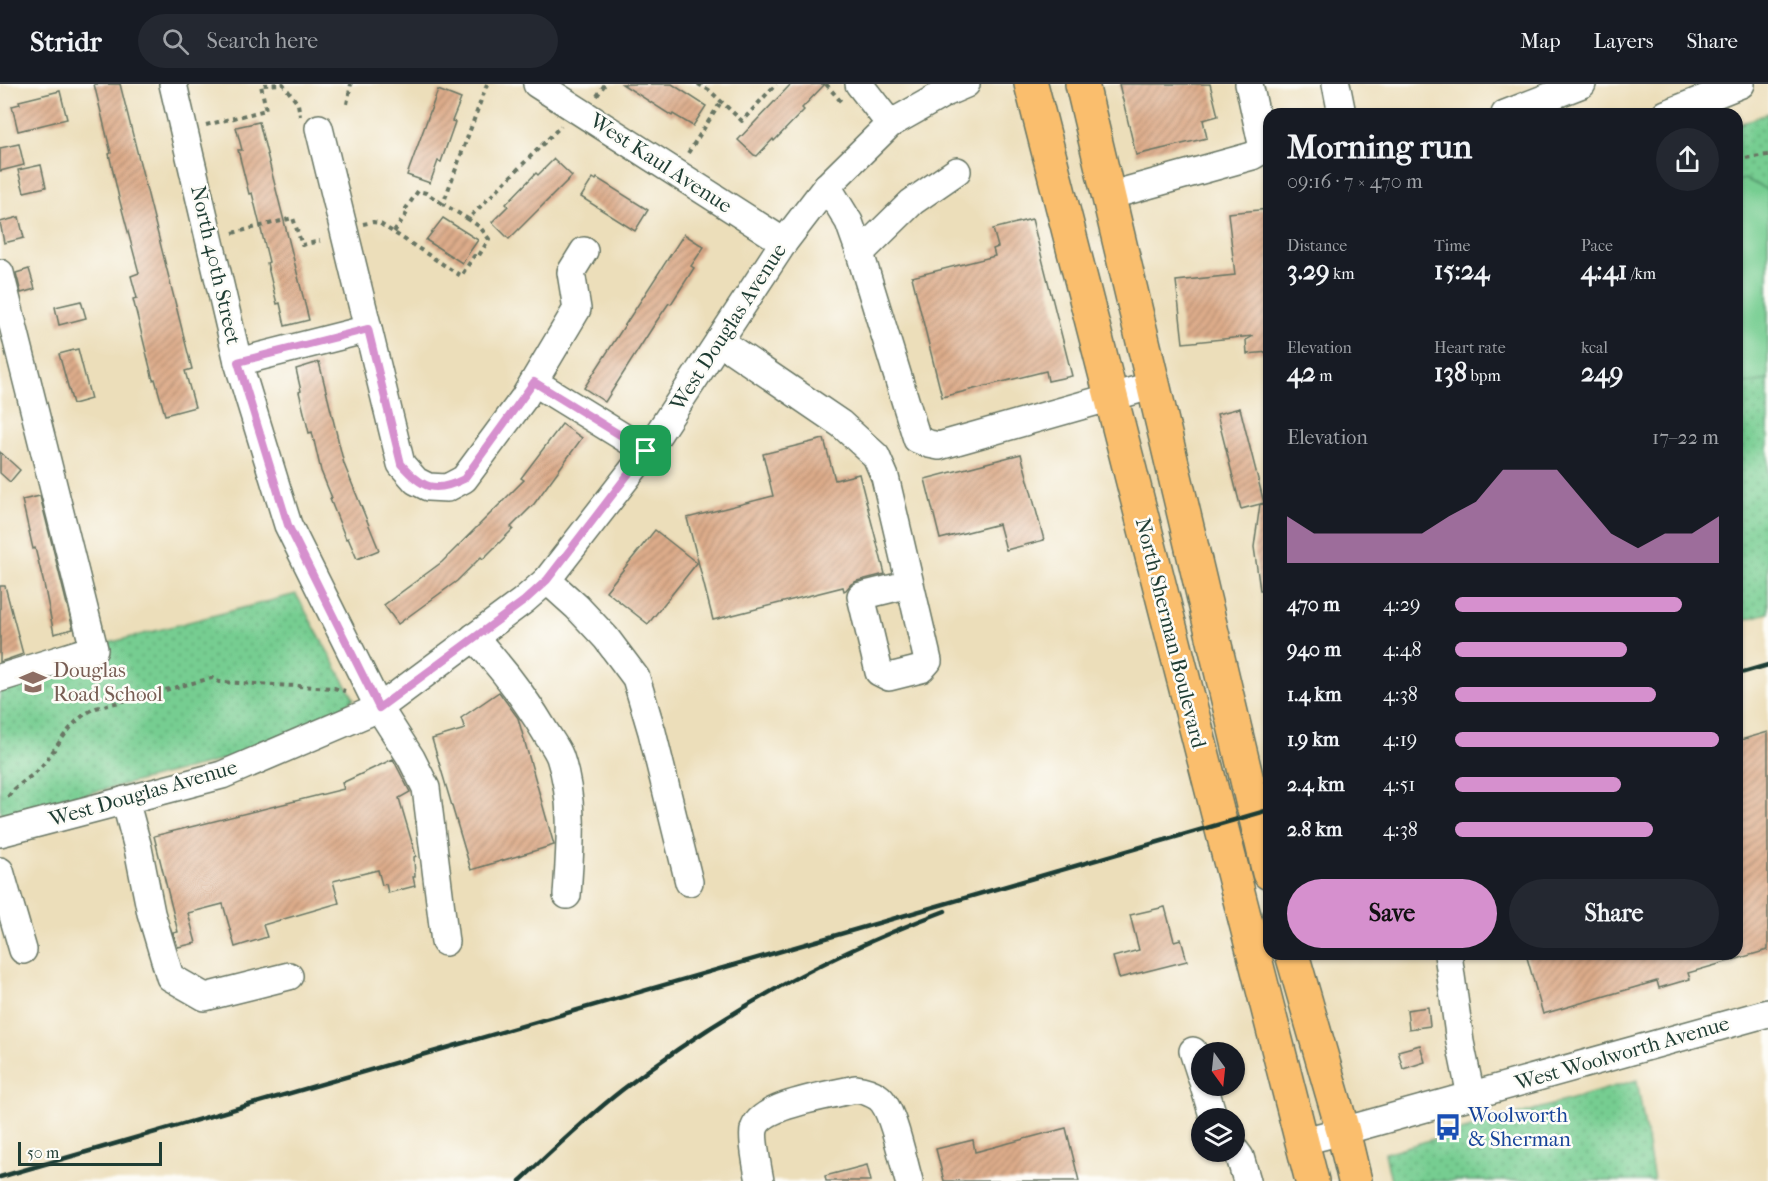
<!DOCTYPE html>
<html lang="en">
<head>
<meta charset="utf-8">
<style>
  :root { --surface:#171b24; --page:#242831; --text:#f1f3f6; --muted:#9ea1a6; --line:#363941; --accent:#d690ce }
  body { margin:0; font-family:"IM FELL French Canon",serif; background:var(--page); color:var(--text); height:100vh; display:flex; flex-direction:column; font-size:22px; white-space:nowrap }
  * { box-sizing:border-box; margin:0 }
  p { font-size:20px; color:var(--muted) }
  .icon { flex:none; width:33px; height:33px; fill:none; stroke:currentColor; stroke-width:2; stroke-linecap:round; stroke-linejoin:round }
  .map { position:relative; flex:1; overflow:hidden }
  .panel { position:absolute; left:1263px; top:24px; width:480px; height:852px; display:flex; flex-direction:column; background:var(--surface); border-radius:18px; box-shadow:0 2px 4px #0004 }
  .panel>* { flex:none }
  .needle { width:39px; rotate:165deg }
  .fabs { position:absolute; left:1191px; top:958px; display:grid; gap:12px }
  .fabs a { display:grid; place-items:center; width:54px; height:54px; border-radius:50%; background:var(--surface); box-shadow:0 2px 4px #0004; font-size:30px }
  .scale { position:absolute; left:18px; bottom:15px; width:144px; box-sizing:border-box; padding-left:6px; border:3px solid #1f3d34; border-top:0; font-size:16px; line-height:21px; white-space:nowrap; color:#1f3d34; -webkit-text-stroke:4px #fdfcf7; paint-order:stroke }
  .pin { position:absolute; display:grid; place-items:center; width:51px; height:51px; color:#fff; margin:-26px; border-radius:12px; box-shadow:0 3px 9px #0006 }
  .round { display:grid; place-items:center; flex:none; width:63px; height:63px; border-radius:32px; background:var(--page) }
  .headline { display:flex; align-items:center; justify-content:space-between; height:102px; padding:0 24px }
  h1 { font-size:33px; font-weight:800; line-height:45px }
  .figures { display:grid; grid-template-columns:repeat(3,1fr); gap:9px; height:102px; padding:6px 24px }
  .figures div { display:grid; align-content:center }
  .figures b { font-size:26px; font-weight:800 }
  .figures small { font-size:16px; font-weight:400 }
  .figures p { font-size:16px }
  .chart { height:168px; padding:12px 24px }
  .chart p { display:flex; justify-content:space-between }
  .chart svg { width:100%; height:108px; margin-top:6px; fill:var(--accent); opacity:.7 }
  .button { display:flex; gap:12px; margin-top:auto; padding:12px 24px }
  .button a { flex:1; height:69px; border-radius:36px; background:var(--accent); color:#111; font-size:24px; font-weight:800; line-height:69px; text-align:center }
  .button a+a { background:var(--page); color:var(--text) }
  ul { padding:0 24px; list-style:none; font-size:20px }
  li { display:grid; grid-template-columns:96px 72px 1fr; align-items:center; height:45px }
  li i { height:15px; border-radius:8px; background:var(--accent) }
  header { display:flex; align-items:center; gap:36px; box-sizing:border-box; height:84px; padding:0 30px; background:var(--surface); border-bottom:2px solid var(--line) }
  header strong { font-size:28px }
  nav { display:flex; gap:33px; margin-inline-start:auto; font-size:21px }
  .search { width:420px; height:54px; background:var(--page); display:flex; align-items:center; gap:15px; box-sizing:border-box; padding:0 21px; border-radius:33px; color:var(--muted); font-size:22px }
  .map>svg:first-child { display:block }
  .grass { fill:url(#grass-dots); stroke:#4a8562; stroke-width:1.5 }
  .pitch { fill:#76cd91; stroke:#4a8562; stroke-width:1.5 }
  .building { fill:url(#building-hatch) }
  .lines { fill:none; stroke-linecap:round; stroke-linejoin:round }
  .minor-casing { stroke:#677563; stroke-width:30 }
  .major-casing { stroke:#677563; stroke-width:36 }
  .path { stroke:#677563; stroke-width:4; stroke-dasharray:4.5 4.5; stroke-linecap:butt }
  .minor { stroke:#fff; stroke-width:27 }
  .major { stroke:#fabe6d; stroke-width:33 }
  .rail { stroke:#1f3d34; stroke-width:4.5 }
  .route-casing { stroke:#fff; stroke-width:12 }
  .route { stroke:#d690ce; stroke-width:8 }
  .labels { text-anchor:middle; stroke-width:5; stroke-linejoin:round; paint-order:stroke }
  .street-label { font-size:21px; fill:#1f3d34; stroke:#fdfcf7 }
  .education-label { font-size:21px; fill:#785e54; stroke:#fdfcf7; text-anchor:start }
  .transit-label { font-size:21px; fill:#164399; stroke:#fdfcf7; text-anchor:start }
</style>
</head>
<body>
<header>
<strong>Stridr</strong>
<div class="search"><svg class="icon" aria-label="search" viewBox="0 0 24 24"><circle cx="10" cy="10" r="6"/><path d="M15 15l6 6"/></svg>Search here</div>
<nav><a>Map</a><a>Layers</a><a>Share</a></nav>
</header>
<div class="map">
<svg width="1768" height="1097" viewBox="0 0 1768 1097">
  <defs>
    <pattern id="grass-dots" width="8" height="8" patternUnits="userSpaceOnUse" patternTransform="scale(1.5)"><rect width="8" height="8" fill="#76cd91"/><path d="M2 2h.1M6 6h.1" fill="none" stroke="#60a877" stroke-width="1.8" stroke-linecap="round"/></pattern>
    <pattern id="building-hatch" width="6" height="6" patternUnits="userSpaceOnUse" patternTransform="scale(1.5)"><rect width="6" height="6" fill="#ddac8a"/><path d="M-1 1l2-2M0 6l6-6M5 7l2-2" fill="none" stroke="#b38d72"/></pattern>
  </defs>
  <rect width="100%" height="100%" fill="#fdfcf7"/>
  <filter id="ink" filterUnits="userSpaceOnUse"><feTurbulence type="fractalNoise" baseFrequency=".0167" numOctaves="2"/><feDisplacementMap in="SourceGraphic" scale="12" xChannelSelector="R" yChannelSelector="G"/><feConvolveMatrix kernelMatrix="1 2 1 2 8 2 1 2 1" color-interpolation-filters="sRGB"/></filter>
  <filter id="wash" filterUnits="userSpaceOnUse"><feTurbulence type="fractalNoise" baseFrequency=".008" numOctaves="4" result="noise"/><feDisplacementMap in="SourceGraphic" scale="24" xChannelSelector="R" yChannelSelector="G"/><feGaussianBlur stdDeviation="1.35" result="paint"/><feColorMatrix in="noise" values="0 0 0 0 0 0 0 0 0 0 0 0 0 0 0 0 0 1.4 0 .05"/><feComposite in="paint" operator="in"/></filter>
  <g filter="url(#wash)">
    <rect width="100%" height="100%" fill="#ecdeba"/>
    <!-- grass -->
    <g class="grass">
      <polygon points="1768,29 1768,529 1737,538 1737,41"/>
      <polygon points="296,510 354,615 325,636 277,657 215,678 2,731 0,723 0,603 106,580 101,561"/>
      <polygon points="1637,996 1654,1097 1391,1097 1385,1069"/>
    </g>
    <!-- pitch -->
    <polygon class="pitch" points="1745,95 1768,106 1768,296 1742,300 1737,299 1737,97"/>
    <g id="blocks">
      <!-- building -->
      <g class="building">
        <polygon points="94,0 120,0 192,285 185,287 195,323 165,331 155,295 153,296 133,215 137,214 131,192 139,189 119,114 109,70 111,69"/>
        <polygon points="622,0 672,0 706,22 693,42 673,30 672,32"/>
        <polygon points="791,0 825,0 802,24 804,26 774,57 773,55 757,72 754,71 738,56"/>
        <polygon points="1119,0 1210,0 1218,32 1203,36 1207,54 1136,71"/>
        <polygon points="438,6 461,15 452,37 455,38 441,78 438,77 430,99 407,91"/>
        <polygon points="60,7 67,35 18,47 12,22 20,20 19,17"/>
        <polygon points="259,38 309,236 285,242 280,219 277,220 267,179 269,178 252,109 249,110 238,66 242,66 236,43"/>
        <polygon points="19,60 24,81 0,87 0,64"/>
        <polygon points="554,75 572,92 509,155 492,138 508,122 506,120 536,89 538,91"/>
        <polygon points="41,81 46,103 24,108 18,86"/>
        <polygon points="593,94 596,96 597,94 648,126 635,147 581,113"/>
        <polygon points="1269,125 1269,268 1247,270 1246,256 1253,252 1183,259 1176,197 1235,191 1228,129"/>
        <polygon points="19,133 24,154 4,159 0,138"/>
        <polygon points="443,134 478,156 462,179 426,156"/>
        <polygon points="1032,135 1072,292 1048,297 1046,287 942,313 912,193 995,172 993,165 998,163 993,145"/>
        <polygon points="684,150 704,163 691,182 694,184 671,220 669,219 656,238 605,318 584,304"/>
        <polygon points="29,185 35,205 21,209 16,189"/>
        <polygon points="81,217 86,234 59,241 55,223"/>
        <polygon points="78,265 91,315 73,320 59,270"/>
        <polygon points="319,278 344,380 379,466 357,475 348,454 346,455 330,415 332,414 321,387 312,348 309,349 299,308 301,307 296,285"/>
        <polygon points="1240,324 1264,419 1260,420 1269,421 1269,506 1260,506 1254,463 1260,420 1241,425 1217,330"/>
        <polygon points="562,340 582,354 534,420 511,443 513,445 483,475 481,473 457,497 398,540 384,521 442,478 524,396 521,394"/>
        <polygon points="824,355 835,396 859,390 885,490 857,497 851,500 846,506 844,507 843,503 713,536 687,434 773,412 763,370"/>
        <polygon points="0,368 20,386 10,398 0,389"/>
        <polygon points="1021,370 1044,456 1006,466 999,440 940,455 925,395"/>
        <polygon points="40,412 73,545 54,550 44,500 35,464 33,465 22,416"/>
        <polygon points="655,446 697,479 648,540 606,507"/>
        <polygon points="0,502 5,502 23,570 0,578"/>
        <polygon points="499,608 518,634 554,761 471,786 432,655 465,645 461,634"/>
        <polygon points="1768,648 1768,866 1688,889 1690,895 1659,904 1657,897 1543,930 1526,870 1737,870 1737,657"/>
        <polygon points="393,675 410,708 399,714 416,772 414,773 415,793 413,793 415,802 388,809 386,800 382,801 378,786 333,797 339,819 263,841 267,853 235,863 223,820 188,829 196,859 178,863 173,849 178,848 154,752 344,705 342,699"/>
        <polygon points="1165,823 1174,857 1181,855 1187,877 1119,894 1113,873 1139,866 1130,831"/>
        <polygon points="1428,923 1430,942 1409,945 1407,926"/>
        <polygon points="1420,961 1425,978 1403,985 1398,967"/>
        <polygon points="1066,1044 1079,1097 944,1097 936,1065 973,1056 975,1068"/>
        <polygon points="867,1081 871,1097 826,1097 825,1092"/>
      </g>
    </g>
  </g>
  <g filter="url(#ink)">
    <use href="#blocks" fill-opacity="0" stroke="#677563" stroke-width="1.5"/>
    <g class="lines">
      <defs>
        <g id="minor">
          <polyline points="173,0 238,278 288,441 379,624 411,674 426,704 445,858"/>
          <polyline points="537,0 784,158"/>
          <polyline points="859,0 890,40"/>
          <polyline points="1336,0 1342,30"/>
          <polyline points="1505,30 1582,0"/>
          <polyline points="1666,30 1741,0"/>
          <polyline points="319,44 401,380 416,397 428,403 447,404 464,395 524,314 577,225 571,188 584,167"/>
          <polyline points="827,102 849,138 859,166 917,355 929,360 939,362 1154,301"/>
          <polyline points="1108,112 1252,72 1259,68 1262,60 1249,0"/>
          <polyline points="860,169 912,118 957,87"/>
          <polyline points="0,189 94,565 0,594"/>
          <polyline points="719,257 841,340 876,372 885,393 928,577 921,585 889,593 879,588 861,512 910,500"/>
          <polyline points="238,278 368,245"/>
          <polyline points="534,298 646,367"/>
          <polyline points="547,496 577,523 606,554 636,594 652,648 689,798"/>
          <path d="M474,553C501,583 526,615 546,649C551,657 557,665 560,673C575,718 570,765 567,811"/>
          <polyline points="125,716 138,764 151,829 170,893 205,913 289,892"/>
          <polyline points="0,749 222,691 379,624 523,517 547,496 645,370 784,158 827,102 890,40 945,9 966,0"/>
          <polyline points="0,787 23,866"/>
          <polyline points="1448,870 1460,958 1471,1012"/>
          <polyline points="1193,967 1202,995"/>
          <polyline points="1204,1002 1214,1035"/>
          <polyline points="1303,1057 1343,1047 1768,929"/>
          <polyline points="1234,1065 1240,1073 1247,1097"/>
          <path d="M760,1097C758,1087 752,1054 754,1046C759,1020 833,1011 855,1005C863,1006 871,1008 878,1013C893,1023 903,1078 909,1097"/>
        </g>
        <g id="major">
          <polyline points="1031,0 1312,1097"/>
          <polyline points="1082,0 1269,789"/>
          <polyline points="1292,870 1343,1047 1355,1097"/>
        </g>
      </defs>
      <!-- minor casing -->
      <use href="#minor" class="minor-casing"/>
      <!-- major casing -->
      <use href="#major" class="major-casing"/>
      <!-- path -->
      <g class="path">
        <polyline points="487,0 443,120 468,135 561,42"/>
        <polyline points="698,0 709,6 742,37 776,0"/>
        <polyline points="826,0 843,20"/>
        <polyline points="597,12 605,0"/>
        <polyline points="347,20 351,0"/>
        <polyline points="206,41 266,26 261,1 283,0 298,20 300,32"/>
        <polyline points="688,69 721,18"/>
        <polyline points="1737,75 1768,71"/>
        <polyline points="363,140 373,138 379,139 461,192 474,172 478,173 489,155 480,143 468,135"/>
        <polyline points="394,148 407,129 405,126 418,107 426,109 443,120"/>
        <polyline points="233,149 293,134 302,161 320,157"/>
        <path d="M8,713C17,700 28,696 39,685C58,664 69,636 96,624L212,594L219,598L334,604L345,607"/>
      </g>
      <!-- minor -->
      <use href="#minor" class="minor"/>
      <!-- major -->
      <use href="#major" class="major"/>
      <!-- rail -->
      <g class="rail">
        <polyline points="1737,590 1768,581"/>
        <polyline points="0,1093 1269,726"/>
        <path d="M520,1097C553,1066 586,1034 622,1006C719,931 830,870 945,827"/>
      </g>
    </g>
  </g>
  <g class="lines" filter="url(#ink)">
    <defs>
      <path id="route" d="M368,245L401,380C422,404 434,410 464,395L534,298L646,367L547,496L524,517L379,624L288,441L238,278Z"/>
    </defs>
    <!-- route casing -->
    <use href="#route" class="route-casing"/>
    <!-- route -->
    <use href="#route" class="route"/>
  </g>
  <!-- icons -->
  <defs>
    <symbol id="school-bare" viewBox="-9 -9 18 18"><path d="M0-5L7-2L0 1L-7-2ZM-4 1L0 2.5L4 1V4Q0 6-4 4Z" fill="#8d6e63" stroke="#fdfcf7" stroke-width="2.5" paint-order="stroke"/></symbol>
    <symbol id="bus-bare" viewBox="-9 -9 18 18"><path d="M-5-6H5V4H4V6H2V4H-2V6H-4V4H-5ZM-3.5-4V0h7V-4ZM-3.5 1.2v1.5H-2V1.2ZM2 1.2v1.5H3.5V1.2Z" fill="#1a4fb4" stroke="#fdfcf7" stroke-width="2.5" paint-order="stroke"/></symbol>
  </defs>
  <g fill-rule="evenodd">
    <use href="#school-bare" x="14" y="579" width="38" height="38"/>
    <use href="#bus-bare" x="1429" y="1024" width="38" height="38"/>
  </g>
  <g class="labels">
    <!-- street labels -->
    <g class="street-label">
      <text transform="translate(661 79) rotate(33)" y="7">West Kaul Avenue</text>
      <text transform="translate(216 181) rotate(77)" y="7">North 40th Street</text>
      <text transform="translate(728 243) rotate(-57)" y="7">West Douglas Avenue</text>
      <text transform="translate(1171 549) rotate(76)" y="7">North Sherman Boulevard</text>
      <text transform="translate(143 709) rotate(-16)" y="7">West Douglas Avenue</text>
      <text transform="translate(1622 969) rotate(-16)" y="7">West Woolworth Avenue</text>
    </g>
    <!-- education labels -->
    <g class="education-label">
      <text x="53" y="593">Douglas<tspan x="53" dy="24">Road School</tspan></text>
    </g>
    <!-- transit labels -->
    <g class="transit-label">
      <text x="1468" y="1038">Woolworth<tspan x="1468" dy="24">&amp; Sherman</tspan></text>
    </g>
  </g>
</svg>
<div class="fabs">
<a><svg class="needle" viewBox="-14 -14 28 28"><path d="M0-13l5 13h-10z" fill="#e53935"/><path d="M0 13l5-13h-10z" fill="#9ea1a6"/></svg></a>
<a><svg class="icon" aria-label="layers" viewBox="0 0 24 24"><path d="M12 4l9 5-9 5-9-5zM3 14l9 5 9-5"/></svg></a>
</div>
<div class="scale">50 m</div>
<div class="pin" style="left:646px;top:367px;background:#1e9e55"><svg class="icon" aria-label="arrive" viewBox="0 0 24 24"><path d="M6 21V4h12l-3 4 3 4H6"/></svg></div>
<section class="panel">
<div class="headline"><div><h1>Morning run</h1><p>09:16 · 7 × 470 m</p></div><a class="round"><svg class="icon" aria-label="share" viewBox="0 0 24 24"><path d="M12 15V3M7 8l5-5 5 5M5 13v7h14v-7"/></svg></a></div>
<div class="figures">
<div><p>Distance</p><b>3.29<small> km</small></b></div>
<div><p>Time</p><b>15:24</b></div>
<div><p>Pace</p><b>4:41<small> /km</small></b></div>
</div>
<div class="figures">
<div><p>Elevation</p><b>42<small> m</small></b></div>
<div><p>Heart rate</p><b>138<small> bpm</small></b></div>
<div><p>kcal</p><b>249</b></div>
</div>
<div class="chart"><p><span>Elevation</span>17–22 m</p>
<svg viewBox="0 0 160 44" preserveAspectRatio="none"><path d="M0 44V25L10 32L20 32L30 32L40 32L50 32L60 25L70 19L80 6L90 6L100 6L110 19L120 32L130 38L140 32L150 32L160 25V44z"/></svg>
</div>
<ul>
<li><b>470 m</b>4:29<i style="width:86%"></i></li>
<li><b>940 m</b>4:48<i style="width:65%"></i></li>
<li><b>1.4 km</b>4:38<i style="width:76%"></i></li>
<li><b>1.9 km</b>4:19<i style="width:100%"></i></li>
<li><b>2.4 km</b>4:51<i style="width:63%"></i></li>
<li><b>2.8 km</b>4:38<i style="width:75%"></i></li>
</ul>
<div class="button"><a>Save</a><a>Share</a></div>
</section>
</div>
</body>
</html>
